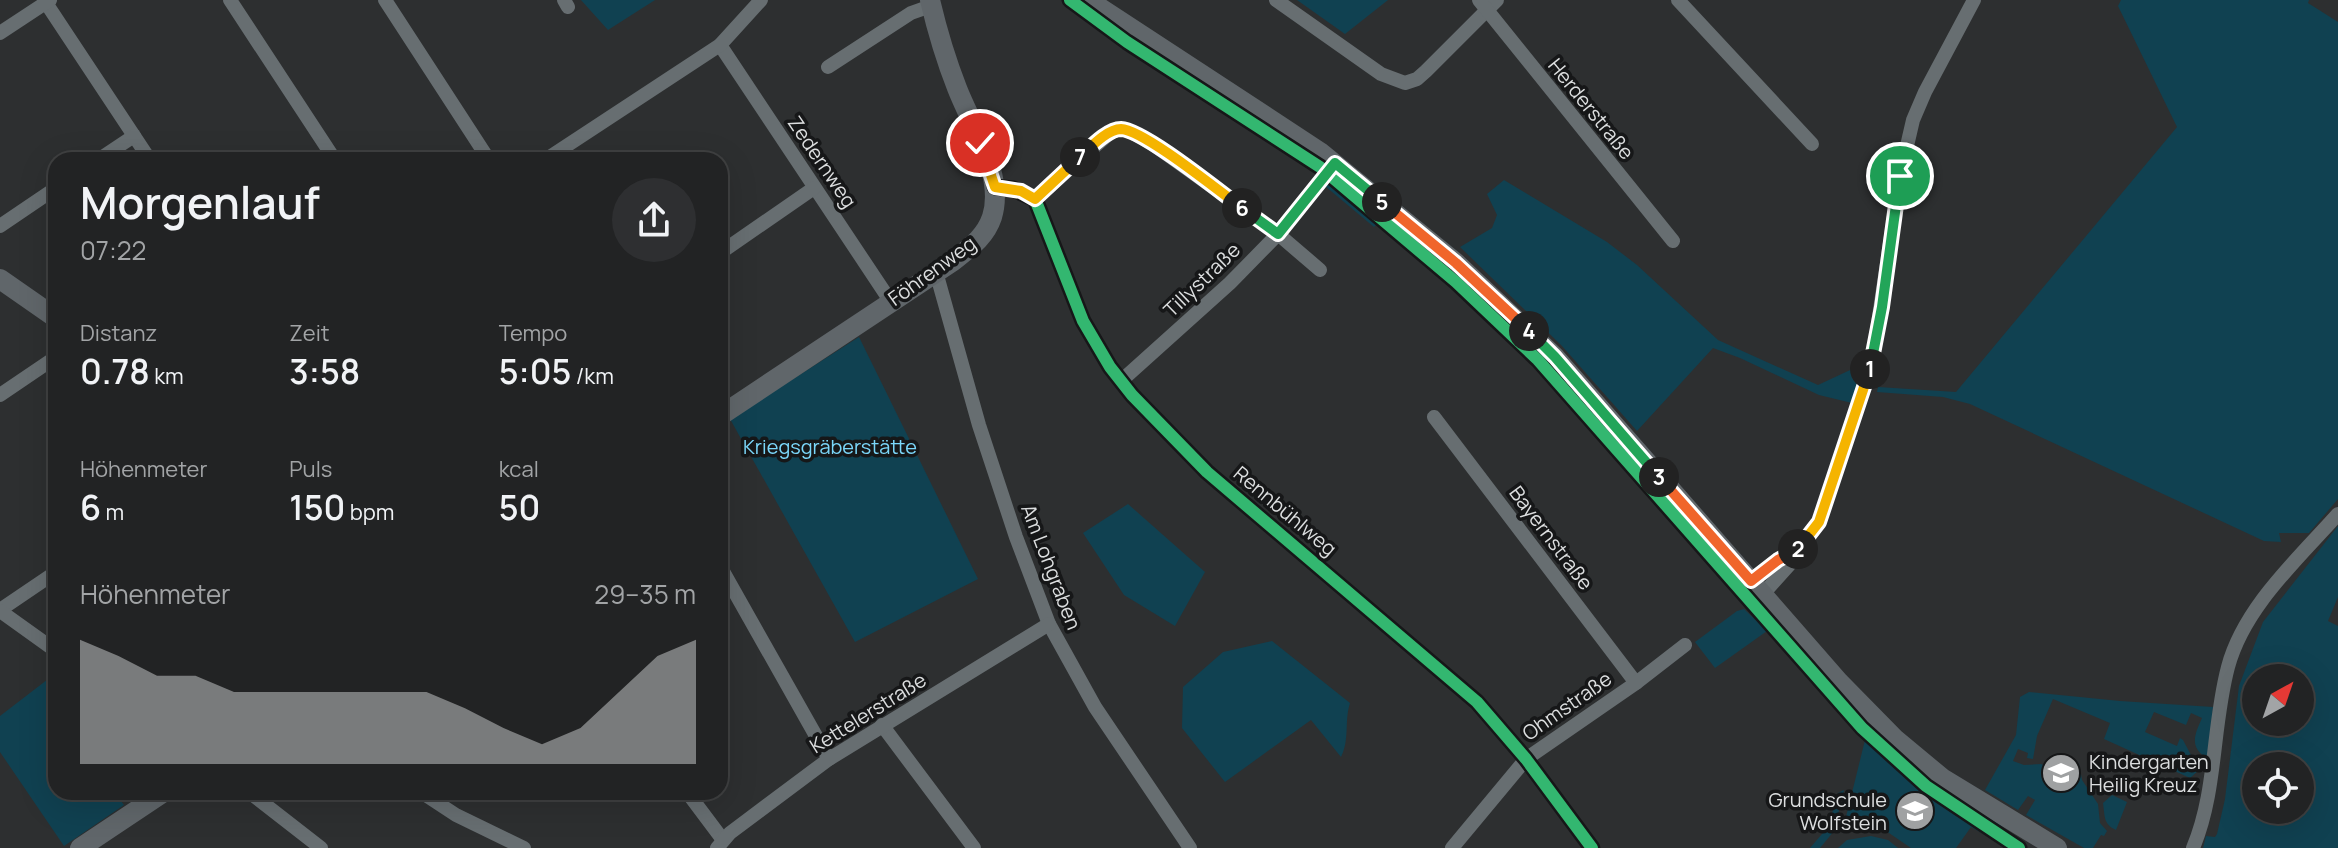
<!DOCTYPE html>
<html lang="de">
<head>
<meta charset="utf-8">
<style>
  :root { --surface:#222324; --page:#2e2f31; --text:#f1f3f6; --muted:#a2a4a6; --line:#3f4041; --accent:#9fa1a2 }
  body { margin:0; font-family:Manrope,sans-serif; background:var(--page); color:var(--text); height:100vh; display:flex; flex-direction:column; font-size:30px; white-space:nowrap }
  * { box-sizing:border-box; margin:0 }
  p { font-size:26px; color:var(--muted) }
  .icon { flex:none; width:44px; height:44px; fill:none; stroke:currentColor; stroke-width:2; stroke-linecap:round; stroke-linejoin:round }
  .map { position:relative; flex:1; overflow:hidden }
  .details { position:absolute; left:48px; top:152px; width:680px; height:648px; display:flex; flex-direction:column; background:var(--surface); border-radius:24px; box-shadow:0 8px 32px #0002,0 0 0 2px var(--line) }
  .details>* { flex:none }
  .needle { width:52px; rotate:40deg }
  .controls { position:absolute; left:2242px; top:664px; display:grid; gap:16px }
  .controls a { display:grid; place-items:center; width:72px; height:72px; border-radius:50%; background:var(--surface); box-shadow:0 8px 32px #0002,0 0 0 2px var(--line); font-size:40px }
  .pin { position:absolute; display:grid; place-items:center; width:68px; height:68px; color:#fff; margin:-34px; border:4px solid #fff; border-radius:50%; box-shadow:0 2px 8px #0007 }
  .km { position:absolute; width:40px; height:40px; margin:-20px; border-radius:50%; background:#222; color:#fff; font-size:22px; line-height:40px; text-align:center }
  .round { display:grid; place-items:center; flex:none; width:84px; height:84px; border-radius:42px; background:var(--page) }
  .head { display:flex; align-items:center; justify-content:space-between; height:136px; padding:0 32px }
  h1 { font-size:44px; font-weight:600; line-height:60px }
  .figures { display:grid; grid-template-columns:repeat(3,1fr); gap:12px; height:136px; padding:8px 32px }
  .figures div { display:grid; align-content:center }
  .figures b { font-size:34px; font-weight:600 }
  .figures small { font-size:22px; font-weight:400 }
  .figures p { font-size:22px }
  .chart { height:224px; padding:16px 32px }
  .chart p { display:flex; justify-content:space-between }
  .chart svg { width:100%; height:144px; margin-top:8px; fill:var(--accent); opacity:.7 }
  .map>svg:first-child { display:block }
  .green { fill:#104151; fill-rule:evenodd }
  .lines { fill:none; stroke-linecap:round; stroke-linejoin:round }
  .street { stroke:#676e71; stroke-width:14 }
  .secondary { stroke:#60666a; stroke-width:20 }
  .cycleway-casing { stroke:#161718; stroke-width:17 }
  .cycleway { stroke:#33b770; stroke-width:12 }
  .split-1-casing { stroke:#fff; stroke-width:16 }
  .split-2-casing { stroke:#fff; stroke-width:16 }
  .split-3-casing { stroke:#fff; stroke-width:16 }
  .split-4-casing { stroke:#fff; stroke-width:16 }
  .split-5-casing { stroke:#fff; stroke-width:16 }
  .split-6-casing { stroke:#fff; stroke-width:16 }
  .split-7-casing { stroke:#fff; stroke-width:16 }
  .split-8-casing { stroke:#fff; stroke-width:16 }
  .split-1 { stroke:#22a559; stroke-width:10 }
  .split-2 { stroke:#f5b400; stroke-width:10 }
  .split-3 { stroke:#f0652b; stroke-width:10 }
  .split-4 { stroke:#22a559; stroke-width:10 }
  .split-5 { stroke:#f0652b; stroke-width:10 }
  .split-6 { stroke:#22a559; stroke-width:10 }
  .split-7 { stroke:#f5b400; stroke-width:10 }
  .split-8 { stroke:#f5b400; stroke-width:10 }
  .labels { text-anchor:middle; stroke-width:7; stroke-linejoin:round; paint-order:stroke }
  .street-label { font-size:20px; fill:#dcdedf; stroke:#161718 }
  .park-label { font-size:20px; fill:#7bd7fa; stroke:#161718 }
  .poi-label { font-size:20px; fill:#dcdedf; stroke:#161718; text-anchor:start }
</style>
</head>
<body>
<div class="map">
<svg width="2338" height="848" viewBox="0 0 2338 848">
  <rect width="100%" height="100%" fill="#2d2f30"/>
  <!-- green -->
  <g class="green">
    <polygon points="581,0 655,0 608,30"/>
    <polygon points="1297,0 1388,0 1345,34"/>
    <polygon points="2121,0 2309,0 2308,3 2338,22 2338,499 2309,533 2279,533 2281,542 2264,541 1970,404 1943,397 1877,392 1878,387 1956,392 2177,127 2118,6"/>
    <polygon points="1330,180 1380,221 1374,227 1325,186"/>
    <polygon points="1504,180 1607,242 1637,265 1718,340 1818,385 1863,364 1852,403 1819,395 1740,358 1713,348 1637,431 1562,346 1460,247 1492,228 1497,215 1487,194"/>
    <polygon points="859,337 978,579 855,642 730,419"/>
    <polygon points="1583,400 1762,604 1758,607 1580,403"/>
    <polygon points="1128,504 1205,572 1175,626 1124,595 1083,533"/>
    <path d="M2338,526V597L2328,621L2338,626V848H2203L2206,836L2215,837L2217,834L2225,799L2239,686L2263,622ZM2256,678H2300V722H2256ZM2300,766V810H2256V766Z"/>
    <polygon points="1744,609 1767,631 1715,668 1695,642 1737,611"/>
    <path d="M1789,635L2005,827C1991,824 1978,815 1966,808C1893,767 1839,700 1785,638Z"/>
    <path d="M1272,641L1350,703C1344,722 1350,739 1341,757L1311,720L1225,782L1182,728L1183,687L1223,652Z"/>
    <polygon points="56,673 56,792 114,792 124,805 64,846 0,752 0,716"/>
    <path d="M2029,692L2120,701L2213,707L2208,759C2189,747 2194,736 2202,718L2191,713L2186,725L2154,712L2145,732L2177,746L2180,738L2183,740L2199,770L2190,778L2104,739L2110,723L2053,699L2037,736L2033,759L2027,758L2028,753L2018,749L2013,761L2024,765L2041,764L2069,777L2076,762L2079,764L2082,780L2098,804L2100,823L2107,831L2104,836L2101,835L2093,848H2084L2026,815L2035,800L2028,796L2018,810L1985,790L2016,735L2020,697Z"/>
    <polygon points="1866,736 1925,789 2003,841 2001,844 1971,827 1956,848 1911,848 1889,833 1878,830 1847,831 1844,827 1845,821"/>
    <polygon points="1844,790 1834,831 1820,848 1810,848 1828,827 1838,793"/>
    <path d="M2112,795L2127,802L2116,830C2103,824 2105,816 2103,803Z"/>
    <polygon points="1871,836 1888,840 1898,848 1838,848 1847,840"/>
  </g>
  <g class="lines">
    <!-- street -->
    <g class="street">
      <polyline points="230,0 335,160"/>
      <polyline points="385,0 489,160"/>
      <polyline points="564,0 568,7"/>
      <polyline points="1276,0 1381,74 1405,83 1417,79 1426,71 1497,0"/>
      <polyline points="1479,0 1673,241"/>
      <polyline points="1678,0 1812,144"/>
      <polyline points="46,3 150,160"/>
      <polyline points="0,33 50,0"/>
      <polyline points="720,45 891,302"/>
      <polyline points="828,67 911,13 931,6"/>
      <polyline points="98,160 134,136"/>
      <polyline points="545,160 720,45 761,0"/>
      <polyline points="995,187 1013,189 1035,199 1083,321 1110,367 1132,395 1207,472 1477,702 1526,759 1592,848"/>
      <polyline points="1035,199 1110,133 1120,129 1127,130 1154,145 1278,234 1320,270"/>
      <polyline points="0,226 56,188"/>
      <polyline points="720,253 814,188"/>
      <polyline points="936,272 979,425 1016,537 1049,624 1095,707 1190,848"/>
      <polyline points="1121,381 1230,283 1278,234 1335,163"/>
      <polyline points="0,395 56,357"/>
      <polyline points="1434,417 1636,683"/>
      <polyline points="720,566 829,759"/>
      <polyline points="1751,581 1778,560 1797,549 1819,522 1872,363 1900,176 1913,120 1925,92 1974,0"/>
      <polyline points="1763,594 1789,565 1797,549"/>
      <polyline points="0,610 56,572"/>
      <polyline points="0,611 56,651"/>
      <polyline points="882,725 974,848"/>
      <polyline points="249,792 321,848"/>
      <polyline points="421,792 456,815 524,848"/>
      <polyline points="687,792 723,840"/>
      <polyline points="717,848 730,833 829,759 1049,624"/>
      <polyline points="1452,848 1526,759 1636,683 1685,645"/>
      <path d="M2193,848C2217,791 2212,727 2228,667C2244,607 2298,559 2338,514"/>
    </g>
    <!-- secondary -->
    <g class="secondary">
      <polyline points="1088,0 1320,152 1456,263 1555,357 1839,682 1895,739 1942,778 2057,848"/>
      <polyline points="0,279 56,318"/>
      <path d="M720,416L952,262C968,249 985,238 992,217C1005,175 972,127 957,88C946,60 937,30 930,0"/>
      <polyline points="80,848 164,792"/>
    </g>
    <defs>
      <g id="cycleway">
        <polyline points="1070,0 1127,42 1320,167 1456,282 1538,360 1862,728 1926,786 2019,848"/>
        <polyline points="995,187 1013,189 1035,199 1083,321 1110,367 1132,395 1207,472 1477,702 1526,759 1592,848"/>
      </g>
    </defs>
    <!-- cycleway casing -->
    <use href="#cycleway" class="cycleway-casing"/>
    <!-- cycleway -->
    <use href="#cycleway" class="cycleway"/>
  </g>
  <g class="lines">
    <defs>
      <polyline id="split-1" points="1870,369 1882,307 1900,176"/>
      <polyline id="split-2" points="1798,549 1819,522 1870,369"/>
      <polyline id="split-3" points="1659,477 1751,581 1778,560 1798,549"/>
      <polyline id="split-4" points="1529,331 1555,357 1659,477"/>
      <polyline id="split-5" points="1382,202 1456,263 1529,331"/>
      <polyline id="split-6" points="1242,208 1278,234 1335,163 1382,202"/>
      <path id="split-7" d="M1080,157C1090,148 1107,129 1121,129C1144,130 1220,192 1242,208"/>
      <polyline id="split-8" points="980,143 995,187 1021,191 1035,199 1080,157"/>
    </defs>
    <!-- split-1 casing -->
    <use href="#split-1" class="split-1-casing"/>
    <!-- split-2 casing -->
    <use href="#split-2" class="split-2-casing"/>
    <!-- split-3 casing -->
    <use href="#split-3" class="split-3-casing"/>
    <!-- split-4 casing -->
    <use href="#split-4" class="split-4-casing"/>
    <!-- split-5 casing -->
    <use href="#split-5" class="split-5-casing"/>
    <!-- split-6 casing -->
    <use href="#split-6" class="split-6-casing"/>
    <!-- split-7 casing -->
    <use href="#split-7" class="split-7-casing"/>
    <!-- split-8 casing -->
    <use href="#split-8" class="split-8-casing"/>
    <!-- split-1 -->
    <use href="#split-1" class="split-1"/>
    <!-- split-2 -->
    <use href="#split-2" class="split-2"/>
    <!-- split-3 -->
    <use href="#split-3" class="split-3"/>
    <!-- split-4 -->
    <use href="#split-4" class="split-4"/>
    <!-- split-5 -->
    <use href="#split-5" class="split-5"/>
    <!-- split-6 -->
    <use href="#split-6" class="split-6"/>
    <!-- split-7 -->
    <use href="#split-7" class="split-7"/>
    <!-- split-8 -->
    <use href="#split-8" class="split-8"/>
  </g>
  <!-- icons -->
  <defs>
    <symbol id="school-disc" viewBox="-11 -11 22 22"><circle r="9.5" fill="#9fa1a2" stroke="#161718"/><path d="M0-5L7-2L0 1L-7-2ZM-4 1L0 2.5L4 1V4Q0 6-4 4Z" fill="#fff"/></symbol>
  </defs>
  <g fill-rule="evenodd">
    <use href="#school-disc" x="2039" y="751" width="44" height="44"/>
    <use href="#school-disc" x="1893" y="789" width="44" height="44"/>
  </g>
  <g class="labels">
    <!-- street labels -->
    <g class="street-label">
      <text transform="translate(1591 109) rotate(51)" y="7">Herderstraße</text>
      <text transform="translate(822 162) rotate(56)" y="7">Zedernweg</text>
      <text transform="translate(932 271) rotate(-36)" y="7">Föhrenweg</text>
      <text transform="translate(1202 280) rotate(-44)" y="7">Tillystraße</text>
      <text transform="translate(1285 511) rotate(40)" y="7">Rennbühlweg</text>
      <text transform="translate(1551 538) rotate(53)" y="7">Bayernstraße</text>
      <text transform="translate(1051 567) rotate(69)" y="7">Am Lohgraben</text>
      <text transform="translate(1567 706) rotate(-35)" y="7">Ohmstraße</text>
      <text transform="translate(868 713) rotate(-32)" y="7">Kettelerstraße</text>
    </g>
    <!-- park labels -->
    <g class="park-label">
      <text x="830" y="454">Kriegsgräberstätte</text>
    </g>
    <!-- poi labels -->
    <g class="poi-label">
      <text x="2089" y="769">Kindergarten<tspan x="2089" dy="23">Heilig Kreuz</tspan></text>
      <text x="1887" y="807" text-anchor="end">Grundschule<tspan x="1887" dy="23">Wolfstein</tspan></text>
    </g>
  </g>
</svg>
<div class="controls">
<a><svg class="needle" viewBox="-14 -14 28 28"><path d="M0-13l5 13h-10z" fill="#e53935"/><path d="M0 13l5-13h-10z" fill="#a2a4a6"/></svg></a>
<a><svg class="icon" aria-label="locate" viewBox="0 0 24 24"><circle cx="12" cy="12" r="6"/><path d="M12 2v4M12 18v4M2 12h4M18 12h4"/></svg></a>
</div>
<div class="pin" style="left:1900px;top:176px;background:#1e9e55"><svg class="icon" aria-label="arrive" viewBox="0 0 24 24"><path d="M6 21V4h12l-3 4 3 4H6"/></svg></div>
<div class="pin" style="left:980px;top:143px;background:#d93025"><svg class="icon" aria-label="check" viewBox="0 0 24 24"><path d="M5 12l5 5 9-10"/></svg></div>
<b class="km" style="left:1870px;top:369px">1</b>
<b class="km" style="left:1798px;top:549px">2</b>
<b class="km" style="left:1659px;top:477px">3</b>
<b class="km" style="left:1529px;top:331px">4</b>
<b class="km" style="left:1382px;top:202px">5</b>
<b class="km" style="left:1242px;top:208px">6</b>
<b class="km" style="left:1080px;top:157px">7</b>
<section class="details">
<div class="head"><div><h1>Morgenlauf</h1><p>07:22</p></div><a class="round"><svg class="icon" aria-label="share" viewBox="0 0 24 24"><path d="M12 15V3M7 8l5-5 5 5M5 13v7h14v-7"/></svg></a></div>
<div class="figures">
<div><p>Distanz</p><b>0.78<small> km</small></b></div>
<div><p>Zeit</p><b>3:58</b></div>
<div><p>Tempo</p><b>5:05<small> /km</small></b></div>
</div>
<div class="figures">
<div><p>Höhenmeter</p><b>6<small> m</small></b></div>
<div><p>Puls</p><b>150<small> bpm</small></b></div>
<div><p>kcal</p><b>50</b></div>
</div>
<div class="chart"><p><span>Höhenmeter</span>29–35 m</p>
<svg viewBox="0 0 160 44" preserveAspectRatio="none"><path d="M0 44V6L10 11L20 17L30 17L40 22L50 22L60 22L70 22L80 22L90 22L100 27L110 33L120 38L130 33L140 22L150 11L160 6V44z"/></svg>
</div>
</section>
</div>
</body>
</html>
